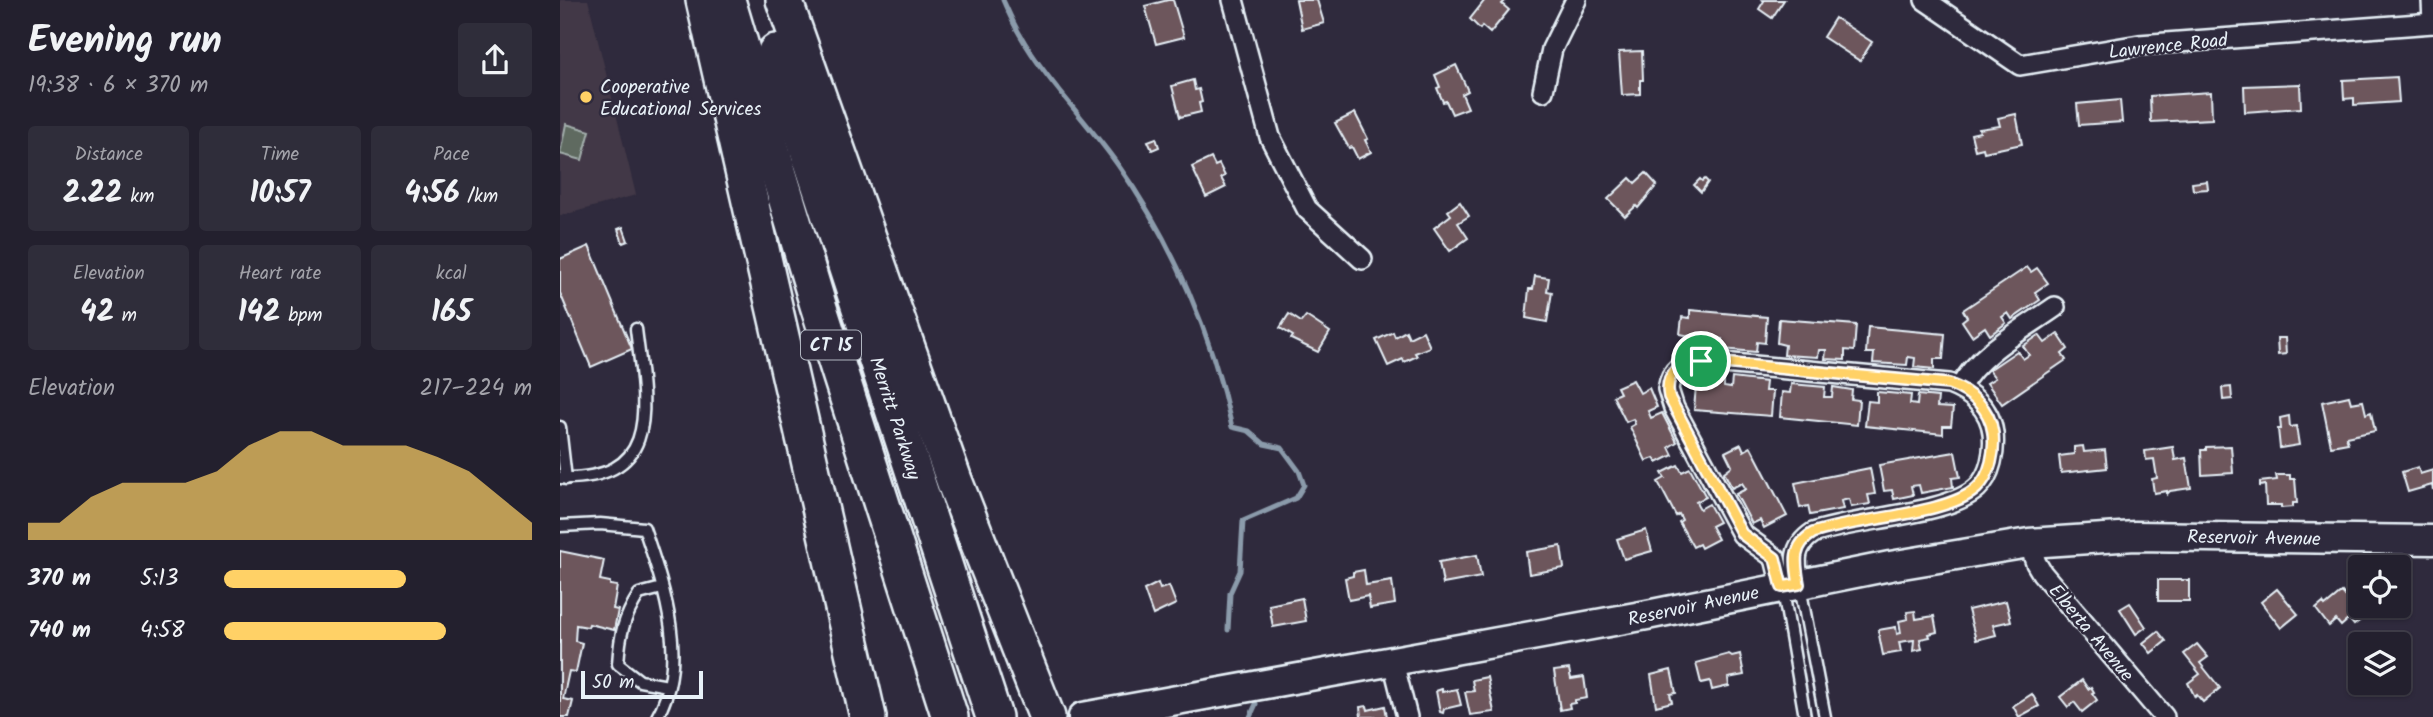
<!DOCTYPE html>
<html lang="en">
<head>
<meta charset="utf-8">
<style>
  :root { --surface:#23202e; --page:#2f2d3a; --text:#f1f3f6; --muted:#a3a3aa; --line:#403e4a; --accent:#ffd166 }
  body { margin:0; font-family:Kalam,sans-serif; background:var(--page); color:var(--text); height:100vh; display:flex; flex-direction:column; font-size:26px; white-space:nowrap }
  * { box-sizing:border-box; margin:0 }
  p { font-size:23px; color:var(--muted) }
  .icon { flex:none; width:38px; height:38px; fill:none; stroke:currentColor; stroke-width:2; stroke-linecap:round; stroke-linejoin:round }
  .map { position:relative; flex:1; overflow:hidden }
  .sheet { display:flex; flex-direction:column; background:var(--surface); width:560px }
  .sheet>* { flex:none }
  .fabs { position:absolute; left:1788px; top:555px; display:grid; gap:14px }
  .fabs a { display:grid; place-items:center; width:63px; height:63px; border-radius:7px; background:var(--surface); box-shadow:0 2px 5px #0004,0 0 0 2px var(--line); font-size:35px }
  .scale { position:absolute; left:21px; bottom:18px; width:122px; box-sizing:border-box; padding-left:7px; border:4px solid #e8f1f8; border-top:0; font-size:19px; line-height:24px; white-space:nowrap; color:#e8f1f8; -webkit-text-stroke:5px #2f2a3d; paint-order:stroke }
  .pin { position:absolute; display:grid; place-items:center; width:60px; height:60px; color:#fff; margin:-30px; border:4px solid #fff; border-radius:50%; box-shadow:0 2px 7px #0007 }
  .round { display:grid; place-items:center; flex:none; width:74px; height:74px; border-radius:7px; background:var(--page) }
  .head { display:flex; align-items:center; justify-content:space-between; height:119px; padding:0 28px }
  h1 { font-size:38px; font-weight:700; line-height:52px }
  .figures { display:grid; grid-template-columns:repeat(3,1fr); gap:10px; height:119px; padding:7px 28px }
  .figures div { display:grid; align-content:center; border-radius:7px; background:var(--page); text-align:center }
  .figures b { font-size:30px; font-weight:700 }
  .figures small { font-size:19px; font-weight:400 }
  .figures p { font-size:19px }
  .chart { height:196px; padding:14px 28px }
  .chart p { display:flex; justify-content:space-between }
  .chart svg { width:100%; height:126px; margin-top:7px; fill:var(--accent); opacity:.7 }
  ul { padding:0 28px; list-style:none; font-size:23px }
  li { display:grid; grid-template-columns:112px 84px 1fr; align-items:center; height:52px }
  li i { height:18px; border-radius:9px; background:var(--accent) }
  main { display:flex; flex:1; min-height:0 }
  .map>svg:first-child { display:block }
  .built { fill:#423846 }
  .pitch { fill:#5e6b61; stroke:#a3aeac; stroke-width:2 }
  .lines { fill:none; stroke-linecap:round; stroke-linejoin:round }
  .stream { stroke:#8b9bab; stroke-width:5 }
  .building { fill:#6d575c; stroke:#e8f1f8; stroke-width:2 }
  .service-casing { stroke:#e8f1f8; stroke-width:15 }
  .minor-casing { stroke:#e8f1f8; stroke-width:24 }
  .secondary-casing { stroke:#e8f1f8; stroke-width:33 }
  .motorway-casing { stroke:#e8f1f8; stroke-width:40 }
  .service { stroke:#2f2a3d; stroke-width:10 }
  .minor { stroke:#2f2a3d; stroke-width:19 }
  .secondary { stroke:#2f2a3d; stroke-width:28 }
  .motorway { stroke:#2f2a3d; stroke-width:35 }
  .route-casing { stroke:#fff; stroke-width:14 }
  .route { stroke:#ffd166; stroke-width:9 }
  .poi-dot { fill:#ffd166; stroke:#2f2a3d; stroke-width:2.5 }
  .labels { text-anchor:middle; stroke-width:5; stroke-linejoin:round; paint-order:stroke }
  .shield { fill:#2f2a3d; stroke:#b0b5c0; stroke-width:2 }
  .shield-label { font-size:18px; font-weight:bold; fill:#e8f1f8 }
  .street-label { font-size:19px; fill:#e8f1f8; stroke:#2f2a3d }
  .poi-label { font-size:19px; fill:#e8f1f8; stroke:#2f2a3d; text-anchor:start }
</style>
</head>
<body>
<main>
<section class="sheet">
<div class="head"><div><h1>Evening run</h1><p>19:38 · 6 × 370 m</p></div><a class="round"><svg class="icon" aria-label="share" viewBox="0 0 24 24"><path d="M12 15V3M7 8l5-5 5 5M5 13v7h14v-7"/></svg></a></div>
<div class="figures">
<div><p>Distance</p><b>2.22<small> km</small></b></div>
<div><p>Time</p><b>10:57</b></div>
<div><p>Pace</p><b>4:56<small> /km</small></b></div>
</div>
<div class="figures">
<div><p>Elevation</p><b>42<small> m</small></b></div>
<div><p>Heart rate</p><b>142<small> bpm</small></b></div>
<div><p>kcal</p><b>165</b></div>
</div>
<div class="chart"><p><span>Elevation</span>217–224 m</p>
<svg viewBox="0 0 160 44" preserveAspectRatio="none"><path d="M0 44V38L10 38L20 29L30 24L40 24L50 24L60 20L70 11L80 6L90 6L100 11L110 11L120 11L130 15L140 20L150 29L160 38V44z"/></svg>
</div>
<ul>
<li><b>370 m</b>5:13<i style="width:59%"></i></li>
<li><b>740 m</b>4:58<i style="width:72%"></i></li>
</ul>
</section>
<div class="map">
<svg width="1873" height="717" viewBox="0 0 1873 717">
  <rect width="100%" height="100%" fill="#2f2a3d"/>
  <filter id="ink" filterUnits="userSpaceOnUse"><feTurbulence type="fractalNoise" baseFrequency=".0143" numOctaves="2"/><feDisplacementMap in="SourceGraphic" scale="14" xChannelSelector="R" yChannelSelector="G"/><feConvolveMatrix kernelMatrix="1 2 1 2 8 2 1 2 1" color-interpolation-filters="sRGB"/></filter>
  <g filter="url(#ink)">
    <!-- built -->
    <polygon class="built" points="0,0 28,0 76,195 0,216"/>
    <!-- pitch -->
    <polygon class="pitch" points="6,124 30,131 22,160 0,154"/>
    <g class="lines">
      <!-- stream -->
      <g class="stream">
        <path d="M443,0C448,11 453,23 459,33C486,81 527,121 558,165C613,242 652,335 672,427L689,431L704,444L722,448L739,471L744,485L736,498L683,521L680,571L670,593L668,630"/>
        <polyline points="690,717 696,704"/>
      </g>
    </g>
    <!-- building -->
    <g class="building">
      <polygon points="608,0 613,0 624,37 596,44 585,6"/>
      <polygon points="736,0 757,0 764,23 742,29"/>
      <polygon points="925,0 946,0 942,4 949,10 930,33 922,26 920,29 910,19"/>
      <polygon points="1203,0 1224,0 1212,18 1199,9 1204,1"/>
      <polygon points="1275,18 1312,42 1300,61 1263,37"/>
      <polygon points="1082,51 1083,80 1080,80 1080,94 1062,95 1059,52"/>
      <polygon points="896,65 908,91 902,94 908,108 892,114 886,101 883,102 877,88 880,87 875,75"/>
      <polygon points="1837,77 1839,102 1794,105 1794,98 1784,99 1783,80"/>
      <polygon points="633,80 635,90 639,89 642,102 639,103 641,112 620,117 612,86"/>
      <polygon points="1740,84 1741,108 1685,112 1684,86"/>
      <polygon points="1651,92 1652,119 1591,122 1590,96"/>
      <polygon points="1560,100 1562,122 1519,125 1517,104"/>
      <polygon points="795,113 808,139 805,140 811,152 798,159 792,147 789,148 775,123"/>
      <polygon points="1456,114 1462,144 1424,152 1423,148 1415,150 1411,134 1420,132 1419,129 1440,126 1438,118"/>
      <polygon points="596,138 599,147 592,150 588,141"/>
      <polygon points="651,158 655,166 659,164 665,176 661,178 666,187 646,197 632,167"/>
      <polygon points="1086,173 1097,185 1078,208 1076,206 1065,216 1048,199 1070,178 1075,183"/>
      <polygon points="1140,179 1142,181 1145,179 1148,182 1141,192 1134,185"/>
      <polygon points="1647,181 1648,189 1633,190 1632,183"/>
      <polygon points="900,202 909,216 898,223 908,238 890,251 874,228 891,215 888,211"/>
      <polygon points="63,227 68,241 63,243 58,229"/>
      <polygon points="29,246 72,349 31,367 0,293 0,259"/>
      <polygon points="1467,267 1471,272 1477,268 1488,283 1475,292 1480,300 1452,319 1448,313 1442,317 1446,323 1430,335 1425,327 1412,336 1402,321 1407,317 1403,310"/>
      <polygon points="975,276 989,278 987,291 992,292 987,322 966,318 969,289 973,289"/>
      <polygon points="1130,310 1207,317 1205,343 1197,342 1196,352 1162,349 1162,339 1155,338 1154,348 1135,346 1136,337 1120,334 1122,317 1130,318"/>
      <polygon points="729,314 741,322 746,316 770,332 758,352 731,339 733,336 720,328"/>
      <polygon points="1219,319 1296,325 1294,351 1285,350 1285,360 1265,359 1266,350 1259,350 1258,357 1224,355 1225,345 1217,343"/>
      <polygon points="1308,327 1385,334 1383,359 1374,359 1374,369 1354,367 1355,358 1348,357 1347,365 1313,363 1314,353 1306,353"/>
      <polygon points="846,331 849,338 863,331 870,347 855,353 857,356 844,362 843,359 828,366 816,340 833,332 835,337"/>
      <polygon points="1498,334 1508,349 1502,354 1506,360 1442,404 1427,383 1435,378 1429,370 1457,351 1463,359 1469,355 1463,346 1479,335 1485,343"/>
      <polygon points="1717,338 1725,338 1726,354 1718,355"/>
      <polygon points="1144,376 1164,378 1164,387 1171,388 1172,378 1206,382 1205,391 1213,391 1211,416 1134,410 1136,385 1144,386"/>
      <polygon points="1073,380 1080,393 1089,388 1097,407 1088,411 1091,418 1102,413 1117,442 1109,447 1113,455 1097,463 1094,458 1086,461 1070,427 1075,424 1073,419 1066,422 1053,396 1060,393 1057,387"/>
      <polygon points="1231,384 1265,387 1264,397 1272,397 1273,387 1292,390 1291,399 1299,400 1297,425 1220,417 1222,392 1230,393"/>
      <polygon points="1671,387 1672,399 1663,400 1662,388"/>
      <polygon points="1317,392 1351,395 1350,404 1357,405 1358,395 1378,397 1377,407 1393,408 1391,426 1383,426 1383,434 1305,426 1308,401 1317,402"/>
      <polygon points="1789,396 1791,403 1803,401 1806,414 1811,412 1815,431 1786,437 1788,443 1771,446 1762,402"/>
      <polygon points="1729,416 1730,427 1736,426 1739,445 1720,448 1718,429 1721,429 1720,418"/>
      <polygon points="1181,444 1184,451 1191,447 1227,516 1204,528 1200,520 1192,524 1176,494 1186,489 1182,483 1172,488 1164,472 1172,466 1165,452"/>
      <polygon points="1523,446 1524,452 1545,450 1547,468 1501,473 1499,456 1514,454 1514,447"/>
      <polygon points="1671,446 1673,473 1642,475 1641,450 1646,450 1646,447"/>
      <polygon points="1613,447 1615,460 1626,458 1631,488 1610,491 1607,494 1607,491 1594,493 1592,479 1597,478 1594,459 1586,460 1585,451"/>
      <polygon points="1395,452 1400,477 1392,478 1393,487 1361,493 1359,485 1351,486 1353,495 1334,499 1332,490 1324,491 1319,465"/>
      <polygon points="1118,465 1122,472 1130,468 1146,497 1136,502 1140,509 1149,504 1159,522 1151,526 1158,539 1141,548 1139,544 1133,547 1119,522 1122,520 1119,514 1116,516 1098,482 1105,478 1102,473"/>
      <polygon points="1858,467 1860,474 1873,470 1873,490 1872,485 1848,492 1842,472"/>
      <polygon points="1310,468 1315,494 1308,495 1310,504 1291,507 1289,499 1281,501 1283,509 1250,515 1248,506 1240,508 1235,483"/>
      <polygon points="1716,475 1730,475 1730,479 1735,479 1737,503 1733,503 1733,507 1721,508 1721,505 1706,505 1705,485 1700,486 1700,482 1717,480"/>
      <polygon points="1086,530 1092,551 1064,559 1057,539"/>
      <polygon points="1001,546 1004,568 969,574 966,552"/>
      <polygon points="0,551 44,560 40,580 50,582 50,585 57,586 53,609 58,610 54,630 29,624 28,627 16,625 15,641 22,643 16,672 9,671 3,699 13,701 9,717 0,717"/>
      <polygon points="917,555 921,577 883,584 879,562"/>
      <polygon points="804,570 806,585 832,581 835,604 810,608 808,596 789,600 785,578 793,576 793,572"/>
      <rect x="1598" y="580" width="31" height="21"/>
      <polygon points="598,583 600,589 609,586 616,604 593,615 584,590"/>
      <polygon points="1717,589 1738,614 1721,628 1701,602"/>
      <polygon points="1782,592 1803,618 1794,625 1789,619 1781,626 1776,620 1769,626 1756,609 1763,603 1765,606"/>
      <polygon points="742,598 746,621 713,627 709,605"/>
      <polygon points="1446,601 1451,621 1433,625 1436,635 1416,640 1408,610"/>
      <polygon points="1570,603 1586,627 1576,634 1560,609"/>
      <polygon points="1355,611 1356,619 1374,616 1377,632 1369,634 1370,637 1360,639 1362,649 1353,651 1354,640 1339,642 1341,652 1323,655 1318,630 1336,627 1337,634 1341,633 1339,621 1348,619 1347,612"/>
      <polygon points="1598,631 1606,641 1591,653 1583,643"/>
      <polygon points="1637,644 1648,657 1640,663 1660,688 1643,702 1637,695 1635,697 1628,683 1640,674 1624,654"/>
      <polygon points="1169,654 1172,656 1180,654 1184,675 1168,678 1169,686 1152,690 1150,681 1141,683 1136,663"/>
      <polygon points="1009,669 1011,679 1024,677 1027,698 1015,700 1015,703 1009,704 1010,708 1000,710 994,671"/>
      <polygon points="1111,670 1116,693 1110,694 1112,702 1096,706 1091,675"/>
      <polygon points="927,677 934,712 910,715 905,692 914,691 912,680"/>
      <polygon points="1522,680 1528,689 1531,687 1534,692 1532,693 1537,700 1522,712 1514,702 1508,707 1500,697"/>
      <polygon points="882,689 882,692 897,689 901,705 884,709 883,713 880,712 876,691"/>
      <polygon points="1472,694 1479,706 1459,717 1453,706"/>
      <polygon points="807,706 808,710 825,706 827,717 801,717 800,707"/>
    </g>
    <g class="lines">
      <defs>
        <g id="service">
          <polyline points="0,427 6,479"/>
          <path d="M0,478C104,481 85,404 76,329"/>
          <path d="M0,526L40,524L84,528C103,585 130,660 97,717"/>
          <polyline points="1240,587 1265,717"/>
          <path d="M102,588L79,594C63,619 60,634 58,664L80,681L108,686"/>
          <polyline points="1223,591 1245,717"/>
        </g>
        <g id="minor">
          <polyline points="673,0 710,137 747,209 802,259"/>
          <polyline points="1365,0 1460,65 1579,45 1873,23"/>
          <polyline points="1872,0 1873,23"/>
          <polyline points="983,91 992,49 1016,0"/>
          <path d="M1400,388C1417,354 1464,329 1495,307"/>
          <polyline points="1469,543 1476,563 1482,573 1604,717"/>
          <path d="M1222,587L1215,558L1182,534L1114,408L1108,389C1111,370 1122,361 1141,361L1389,384C1411,392 1430,408 1433,433C1435,451 1431,475 1417,488C1388,515 1294,518 1253,533C1232,547 1235,562 1239,584"/>
          <polyline points="833,662 847,717"/>
        </g>
        <polyline id="secondary" points="523,717 1087,615 1330,566 1469,543 1575,536 1873,540"/>
        <g id="motorway">
          <polyline points="144,0 308,717"/>
          <polyline points="167,0 258,305 390,717"/>
          <polyline points="224,0 395,483 487,717"/>
          <polyline points="216,52 434,717"/>
        </g>
      </defs>
      <!-- service casing -->
      <use href="#service" class="service-casing"/>
      <!-- minor casing -->
      <use href="#minor" class="minor-casing"/>
      <!-- secondary casing -->
      <use href="#secondary" class="secondary-casing"/>
      <!-- motorway casing -->
      <use href="#motorway" class="motorway-casing"/>
      <!-- service -->
      <use href="#service" class="service"/>
      <!-- minor -->
      <use href="#minor" class="minor"/>
      <!-- secondary -->
      <use href="#secondary" class="secondary"/>
      <!-- motorway -->
      <use href="#motorway" class="motorway"/>
    </g>
  </g>
  <g class="lines" filter="url(#ink)">
    <defs>
      <path id="route" d="M1141,361L1389,384C1411,392 1430,408 1433,433C1435,451 1431,475 1417,488C1389,515 1294,518 1253,533C1232,546 1235,562 1239,584L1222,587L1215,558L1182,534L1109,397C1104,374 1120,361 1141,361Z"/>
    </defs>
    <!-- route casing -->
    <use href="#route" class="route-casing"/>
    <!-- route -->
    <use href="#route" class="route"/>
  </g>
  <!-- markers -->
  <circle class="poi-dot" cx="26" cy="97" r="7"/>
  <g class="labels">
    <!-- shield labels -->
    <rect class="shield" x="241" y="330.5" width="60" height="29" rx="5"/>
    <g class="shield-label">
      <text x="271" y="351">CT 15</text>
    </g>
    <!-- street labels -->
    <g class="street-label">
      <text transform="translate(1608 45) rotate(-6)" y="7">Lawrence Road</text>
      <text transform="translate(336 418) rotate(72)" y="7">Merritt Parkway</text>
      <text transform="translate(1694 537) rotate(1)" y="7">Reservoir Avenue</text>
      <text transform="translate(1133 605) rotate(-12)" y="7">Reservoir Avenue</text>
      <text transform="translate(1532 632) rotate(50)" y="7">Elberta Avenue</text>
    </g>
    <!-- poi labels -->
    <g class="poi-label">
      <text x="40" y="93">Cooperative<tspan x="40" dy="22">Educational Services</tspan></text>
    </g>
  </g>
</svg>
<div class="fabs">
<a><svg class="icon" aria-label="locate" viewBox="0 0 24 24"><circle cx="12" cy="12" r="6"/><path d="M12 2v4M12 18v4M2 12h4M18 12h4"/></svg></a>
<a><svg class="icon" aria-label="layers" viewBox="0 0 24 24"><path d="M12 4l9 5-9 5-9-5zM3 14l9 5 9-5"/></svg></a>
</div>
<div class="scale">50 m</div>
<div class="pin" style="left:1141px;top:361px;background:#1e9e55"><svg class="icon" aria-label="arrive" viewBox="0 0 24 24"><path d="M6 21V4h12l-3 4 3 4H6"/></svg></div>
</div>
</main>
</body>
</html>
